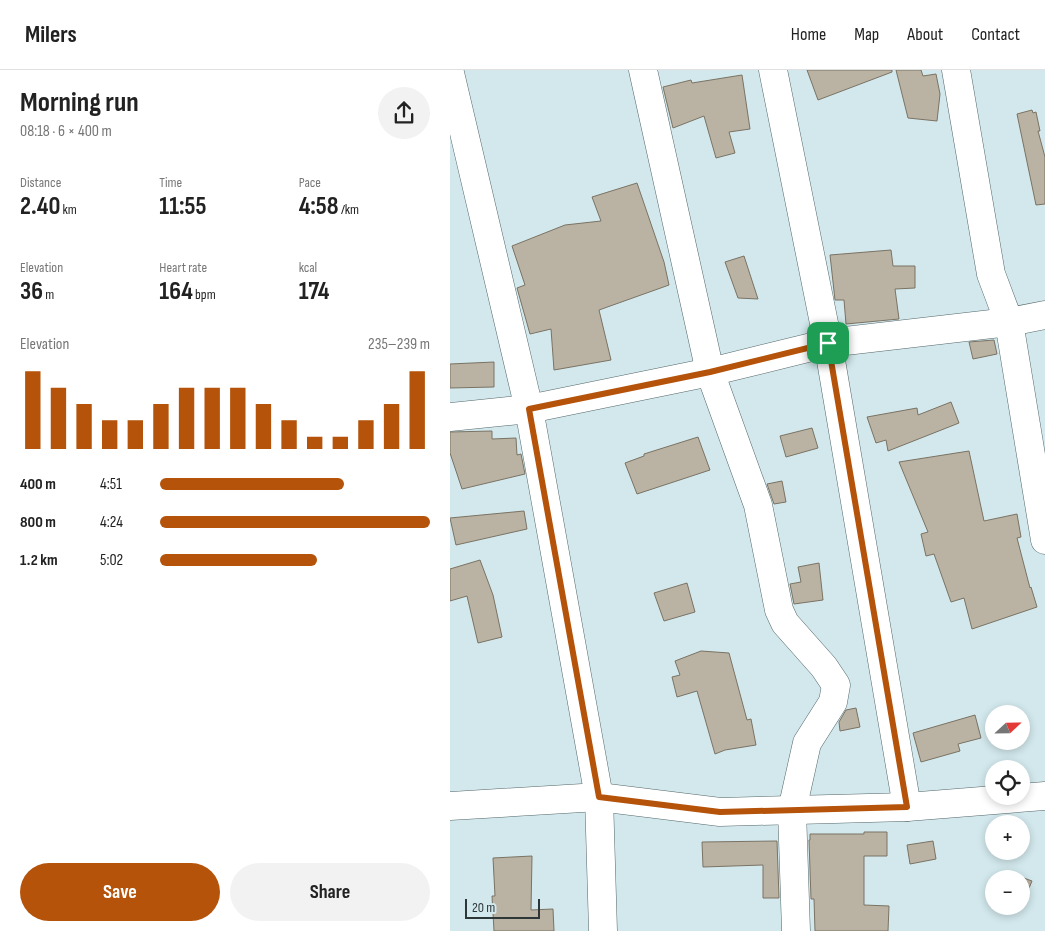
<!DOCTYPE html>
<html lang="en">
<head>
<meta charset="utf-8">
<style>
  :root { --surface:#fff; --page:#f2f2f2; --text:#222; --muted:#767676; --line:#e0e0e0; --accent:#b45309 }
  body { margin:0; font-family:"Sofia Sans Condensed",sans-serif; background:var(--page); color:var(--text); height:100vh; display:flex; flex-direction:column; font-size:19px; white-space:nowrap }
  * { box-sizing:border-box; margin:0 }
  p { font-size:16px; color:var(--muted) }
  .icon { flex:none; width:28px; height:28px; fill:none; stroke:currentColor; stroke-width:2; stroke-linecap:round; stroke-linejoin:round }
  .map { position:relative; flex:1; overflow:hidden }
  .details { display:flex; flex-direction:column; background:var(--surface); width:450px }
  .details>* { flex:none }
  .needle { width:32px; rotate:68deg }
  .tools { position:absolute; left:535px; top:635px; display:grid; gap:10px }
  .tools a { display:grid; place-items:center; width:45px; height:45px; border-radius:50%; background:var(--surface); box-shadow:0 2px 8px #0003; font-size:25px }
  .scale { position:absolute; left:15px; bottom:12px; width:75px; box-sizing:border-box; padding-left:5px; border:2px solid #2e3738; border-top:0; font-size:14px; line-height:18px; white-space:nowrap; color:#2e3738; -webkit-text-stroke:4px #d2e8ec; paint-order:stroke }
  .pin { position:absolute; display:grid; place-items:center; width:42px; height:42px; color:#fff; margin:-21px; border-radius:10px; box-shadow:0 2px 8px #0006 }
  .round { display:grid; place-items:center; flex:none; width:52px; height:52px; border-radius:26px; background:var(--page) }
  .summary { display:flex; align-items:center; justify-content:space-between; height:85px; padding:0 20px }
  h1 { font-size:28px; font-weight:700; line-height:38px }
  .figures { display:grid; grid-template-columns:repeat(3,1fr); gap:8px; height:85px; padding:5px 20px }
  .figures div { display:grid; align-content:center }
  .figures b { font-size:25px; font-weight:700 }
  .figures small { font-size:14px; font-weight:400 }
  .figures p { font-size:14px }
  .chart { height:140px; padding:10px 20px }
  .chart p { display:flex; justify-content:space-between }
  .chart svg { width:100%; height:90px; margin-top:5px; stroke:var(--accent); stroke-width:6 }
  .cta { display:flex; gap:10px; margin-top:auto; padding:10px 20px }
  .cta a { flex:1; height:58px; border-radius:30px; background:var(--accent); color:#fff; font-size:20px; font-weight:700; line-height:58px; text-align:center }
  .cta a+a { background:var(--page); color:var(--text) }
  ul { padding:0 20px; list-style:none; font-size:16px }
  li { display:grid; grid-template-columns:80px 60px 1fr; align-items:center; height:38px }
  li i { height:12px; border-radius:6px; background:var(--accent) }
  header { display:flex; align-items:center; gap:30px; box-sizing:border-box; height:70px; padding:0 25px; background:var(--surface); border-bottom:1px solid var(--line) }
  header strong { font-size:24px }
  nav { display:flex; gap:28px; margin-inline-start:auto; font-size:18px }
  main { display:flex; flex:1; min-height:0 }
  .map>svg:first-child { display:block }
  .building { fill:#bab2a2; stroke:#7a7364 }
  .lines { fill:none; stroke-linecap:round; stroke-linejoin:round }
  .street-casing { stroke:#54676a; stroke-width:29 }
  .street { stroke:#fff; stroke-width:28 }
  .route-casing { stroke:#fff; stroke-width:10 }
  .route { stroke:#b45309; stroke-width:6 }
</style>
</head>
<body>
<header>
<strong>Milers</strong>
<nav><a>Home</a><a>Map</a><a>About</a><a>Contact</a></nav>
</header>
<main>
<section class="details">
<div class="summary"><div><h1>Morning run</h1><p>08:18 · 6 × 400 m</p></div><a class="round"><svg class="icon" aria-label="share" viewBox="0 0 24 24"><path d="M12 15V3M7 8l5-5 5 5M5 13v7h14v-7"/></svg></a></div>
<div class="figures">
<div><p>Distance</p><b>2.40<small> km</small></b></div>
<div><p>Time</p><b>11:55</b></div>
<div><p>Pace</p><b>4:58<small> /km</small></b></div>
</div>
<div class="figures">
<div><p>Elevation</p><b>36<small> m</small></b></div>
<div><p>Heart rate</p><b>164<small> bpm</small></b></div>
<div><p>kcal</p><b>174</b></div>
</div>
<div class="chart"><p><span>Elevation</span>235–239 m</p>
<svg viewBox="0 0 160 44" preserveAspectRatio="none"><path d="M5 44V6M15 44V14M25 44V22M35 44V30M45 44V30M55 44V22M65 44V14M75 44V14M85 44V14M95 44V22M105 44V30M115 44V38M125 44V38M135 44V30M145 44V22M155 44V6"/></svg>
</div>
<ul>
<li><b>400 m</b>4:51<i style="width:68%"></i></li>
<li><b>800 m</b>4:24<i style="width:100%"></i></li>
<li><b>1.2 km</b>5:02<i style="width:58%"></i></li>
</ul>
<div class="cta"><a>Save</a><a>Share</a></div>
</section>
<div class="map">
<svg width="595" height="861" viewBox="0 0 595 861">
  <rect width="100%" height="100%" fill="#d2e8ec"/>
  <!-- building -->
  <g class="building">
    <polygon points="357,0 442,0 442,2 368,30"/>
    <polygon points="446,0 471,0 473,6 486,4 490,24 487,51 458,48"/>
    <polygon points="292,5 300,59 279,62 285,83 266,88 254,46 223,58 213,17 241,10 242,13"/>
    <polygon points="582,40 583,43 586,42 590,61 588,61 595,87 595,134 586,135 567,44"/>
    <polygon points="187,113 214,192 219,215 149,240 161,290 104,300 101,259 80,264 67,218 75,215 62,176 115,155 151,151 142,127"/>
    <polygon points="441,180 443,196 465,196 465,218 445,219 449,249 396,254 394,230 385,230 380,185"/>
    <polygon points="294,186 308,229 288,228 275,192"/>
    <polygon points="544,270 547,284 523,289 519,272"/>
    <polygon points="44,292 44,317 0,318 0,294"/>
    <polygon points="501,332 509,353 438,381 436,370 426,373 417,347 467,338 468,345"/>
    <polygon points="362,358 368,378 336,387 330,366"/>
    <polygon points="42,361 42,369 66,368 67,385 71,384 75,404 12,419 0,383 0,362"/>
    <polygon points="248,367 260,400 187,424 175,393 194,386 194,384"/>
    <polygon points="519,381 534,451 567,444 571,467 567,468 580,518 581,517 587,537 522,559 514,528 501,532 484,484 476,486 471,464 478,462 449,392"/>
    <polygon points="332,411 336,432 324,434 317,414"/>
    <polygon points="74,441 77,459 6,475 0,448"/>
    <polygon points="30,490 43,525 52,567 28,573 17,526 0,531 0,499"/>
    <polygon points="369,493 373,530 344,534 340,514 351,512 348,497"/>
    <polygon points="237,513 245,542 214,551 204,523"/>
    <polygon points="251,581 279,583 297,650 301,649 306,675 275,680 265,684 247,621 227,627 222,607 230,605 225,591"/>
    <polygon points="406,638 410,657 390,661 389,652 396,640"/>
    <polygon points="525,645 531,668 508,674 510,681 471,692 463,663"/>
    <polygon points="414,762 437,762 437,786 414,786 414,835 439,836 438,861 365,861 364,829 361,829 359,770 360,770 360,764 414,764"/>
    <polygon points="327,771 329,828 313,828 313,795 253,797 252,772"/>
    <polygon points="483,771 486,789 460,794 457,775"/>
    <polygon points="82,786 81,840 103,839 104,861 44,861 42,826 45,826 43,788"/>
    <polygon points="560,803 582,811 570,839 555,840 555,836 571,836 571,809 558,809"/>
  </g>
  <g class="lines">
    <defs>
      <g id="street">
        <polyline points="193,0 260,302 308,435 329,540 335,553 374,597 386,615 383,632 357,673 342,740 346,861"/>
        <polyline points="323,0 378,273 457,737"/>
        <polyline points="506,0 541,204 559,252 595,470"/>
        <polyline points="0,3 79,339 149,727 153,861"/>
        <polyline points="0,347 79,339 260,302 378,273 559,252 595,245"/>
        <polyline points="0,736 149,727 270,742 457,737 595,726"/>
      </g>
    </defs>
    <!-- street casing -->
    <use href="#street" class="street-casing"/>
    <!-- street -->
    <use href="#street" class="street"/>
  </g>
  <g class="lines">
    <defs>
      <polygon id="route" points="378,273 457,737 270,742 149,727 79,339 260,302"/>
    </defs>
    <!-- route casing -->
    <use href="#route" class="route-casing"/>
    <!-- route -->
    <use href="#route" class="route"/>
  </g>
</svg>
<div class="tools">
<a><svg class="needle" viewBox="-14 -14 28 28"><path d="M0-13l5 13h-10z" fill="#e53935"/><path d="M0 13l5-13h-10z" fill="#767676"/></svg></a>
<a><svg class="icon" aria-label="locate" viewBox="0 0 24 24"><circle cx="12" cy="12" r="6"/><path d="M12 2v4M12 18v4M2 12h4M18 12h4"/></svg></a>
<a>+</a>
<a>−</a>
</div>
<div class="scale">20 m</div>
<div class="pin" style="left:378px;top:273px;background:#1e9e55"><svg class="icon" aria-label="arrive" viewBox="0 0 24 24"><path d="M6 21V4h12l-3 4 3 4H6"/></svg></div>
</div>
</main>
</body>
</html>
